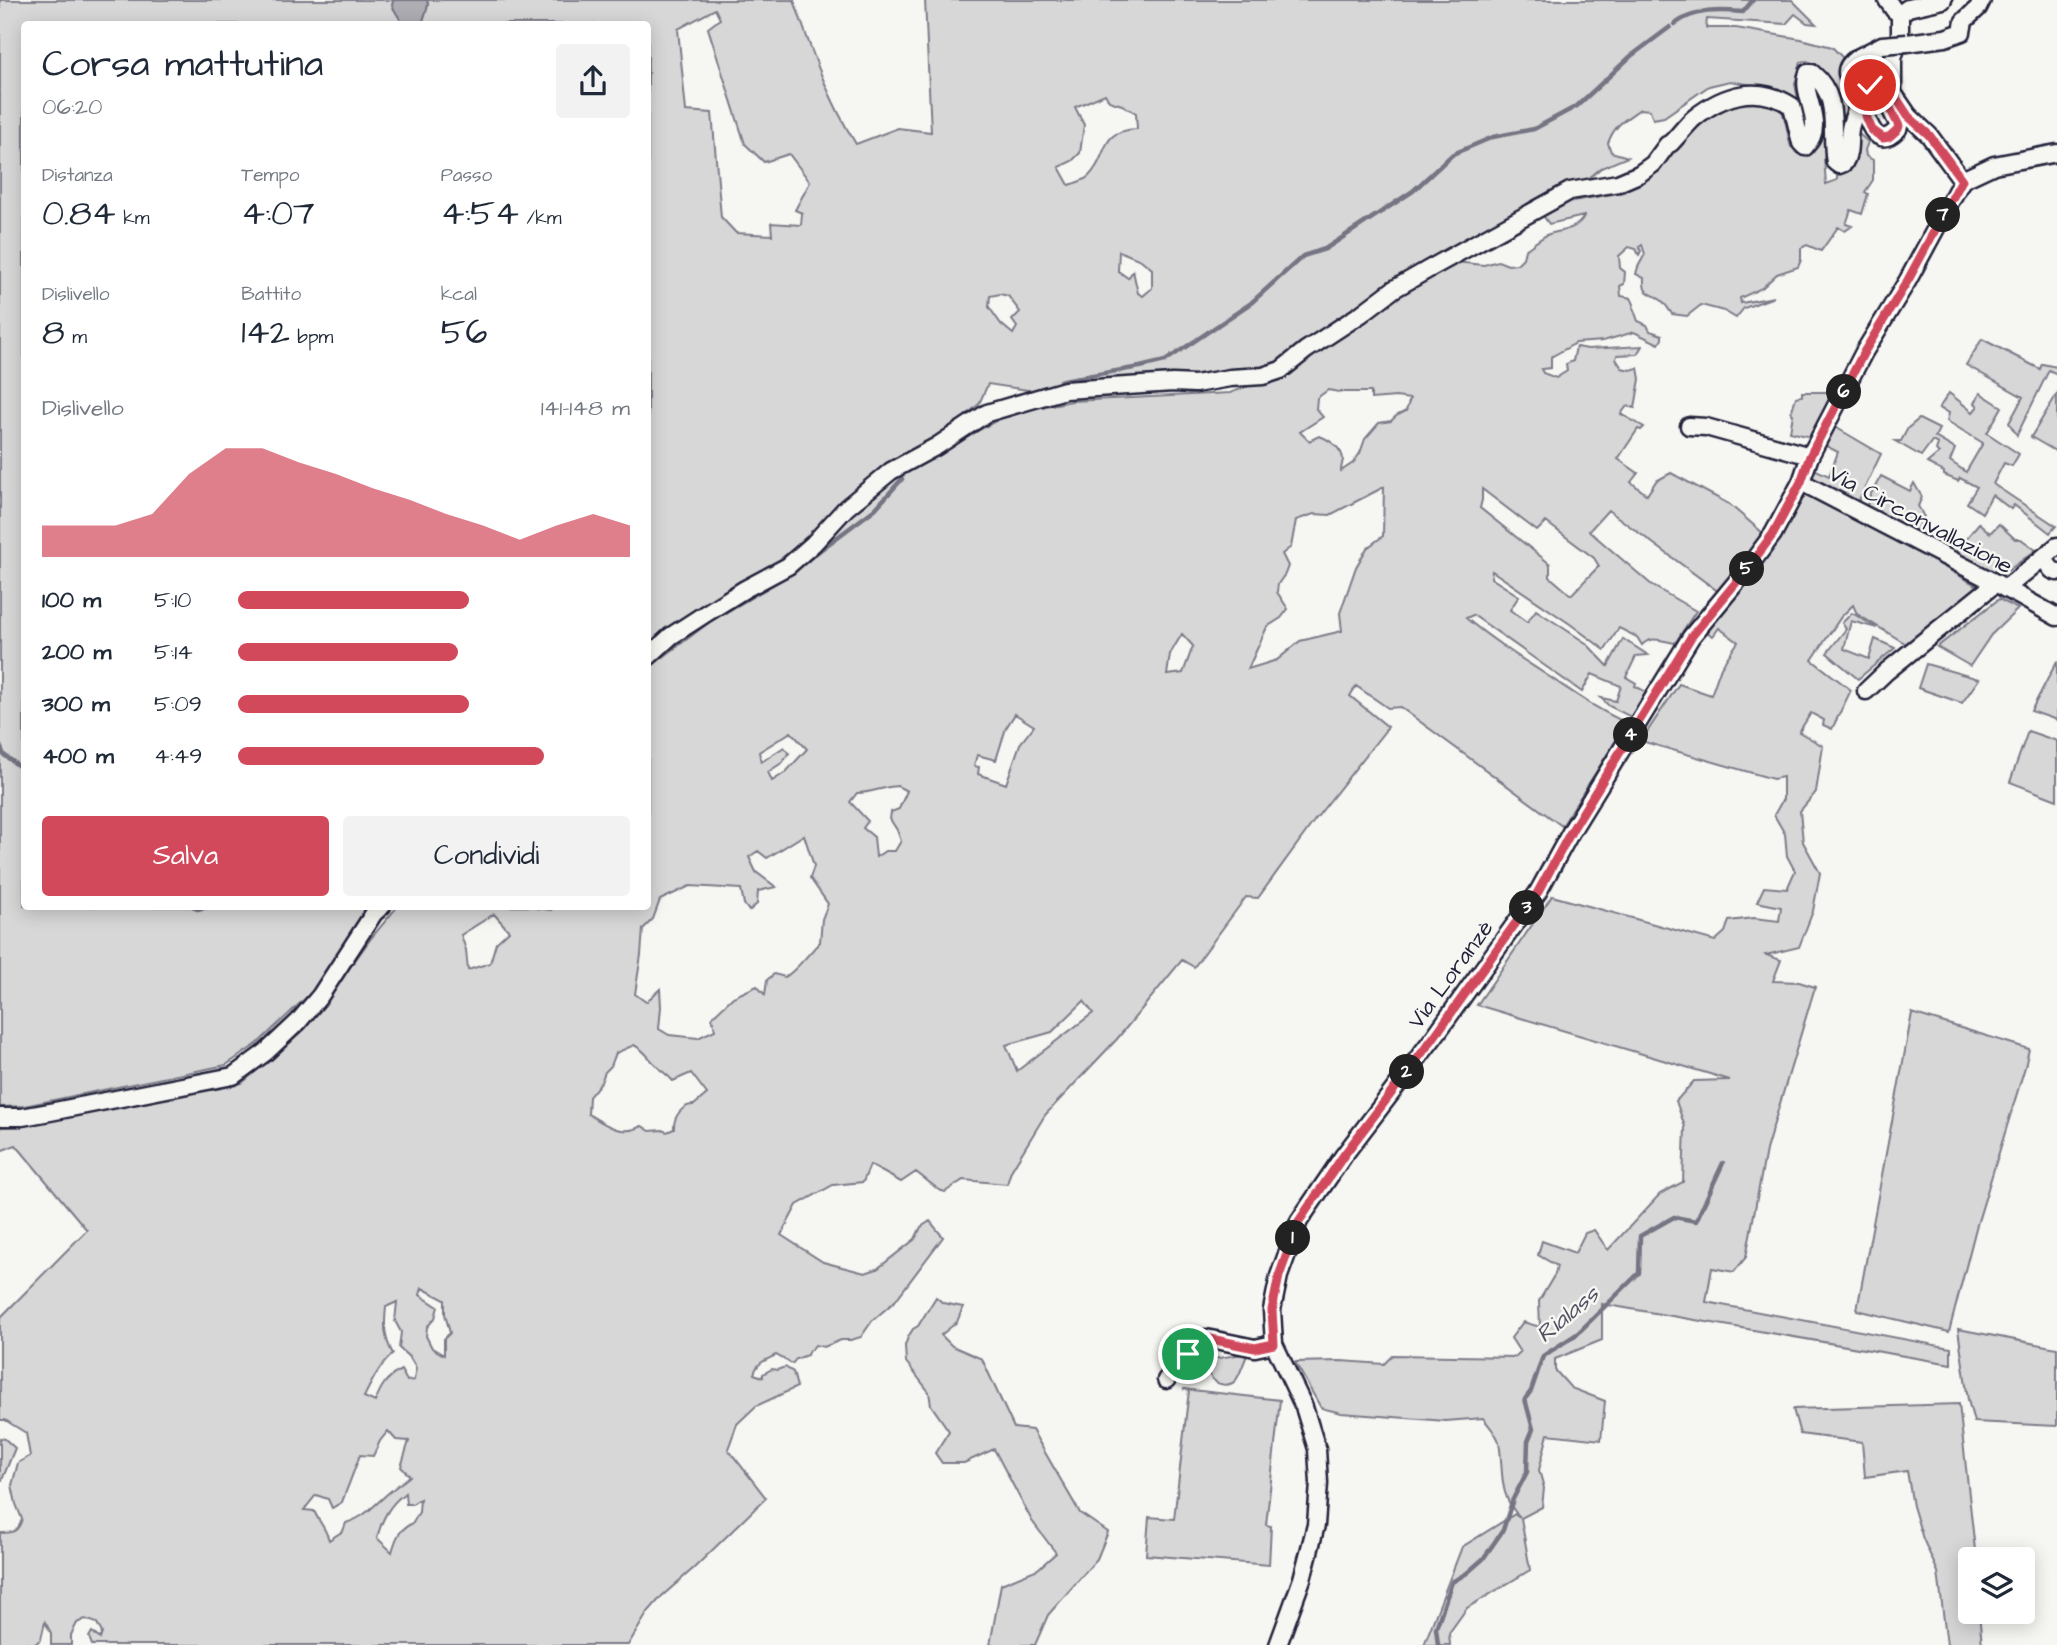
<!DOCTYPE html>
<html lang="it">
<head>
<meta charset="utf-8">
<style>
  :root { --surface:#fff; --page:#f2f2f3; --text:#1f2937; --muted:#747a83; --accent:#d1495b }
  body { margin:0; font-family:"Architects Daughter",sans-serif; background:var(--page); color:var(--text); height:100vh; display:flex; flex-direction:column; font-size:26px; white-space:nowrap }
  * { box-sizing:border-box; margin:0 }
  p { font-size:23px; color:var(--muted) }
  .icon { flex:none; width:38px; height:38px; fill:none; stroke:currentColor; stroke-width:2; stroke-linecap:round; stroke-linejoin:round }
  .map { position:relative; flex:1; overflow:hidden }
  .side { position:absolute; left:21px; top:21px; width:630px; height:889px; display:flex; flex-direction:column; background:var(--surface); border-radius:7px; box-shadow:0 4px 18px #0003 }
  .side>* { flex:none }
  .controls { position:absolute; left:1958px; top:1547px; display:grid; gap:14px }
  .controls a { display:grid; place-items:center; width:77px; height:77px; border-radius:7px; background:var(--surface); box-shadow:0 4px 18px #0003; font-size:35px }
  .pin { position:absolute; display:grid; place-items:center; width:60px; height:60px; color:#fff; margin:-30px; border:4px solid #fff; border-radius:50%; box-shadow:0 2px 7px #0007 }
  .km { position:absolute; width:35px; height:35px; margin:-18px; border-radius:50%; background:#222; color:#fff; font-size:19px; line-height:35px; text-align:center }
  .round { display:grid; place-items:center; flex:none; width:74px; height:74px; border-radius:7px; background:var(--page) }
  .head { display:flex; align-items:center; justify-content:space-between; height:119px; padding:0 21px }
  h1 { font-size:38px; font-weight:600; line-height:52px }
  .stats { display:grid; grid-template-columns:repeat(3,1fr); gap:10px; height:119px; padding:7px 21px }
  .stats div { display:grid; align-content:center }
  .stats b { font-size:35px; font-weight:600 }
  .stats small { font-size:19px; font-weight:400 }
  .stats p { font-size:19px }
  .chart { height:196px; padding:14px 21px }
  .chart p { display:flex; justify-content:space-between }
  .chart svg { width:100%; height:126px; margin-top:7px; fill:var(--accent); opacity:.7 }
  .cta { display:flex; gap:14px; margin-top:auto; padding:14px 21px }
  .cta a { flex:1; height:80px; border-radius:7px; background:var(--accent); color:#fff; font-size:28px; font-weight:600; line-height:80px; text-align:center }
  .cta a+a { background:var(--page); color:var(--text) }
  ul { padding:0 21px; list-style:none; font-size:23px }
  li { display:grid; grid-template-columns:112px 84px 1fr; align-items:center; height:52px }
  li i { height:18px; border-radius:9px; background:var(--accent) }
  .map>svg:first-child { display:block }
  .green { fill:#d7d7d7; stroke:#7c7c89; stroke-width:2; fill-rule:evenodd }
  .water { fill:#adadb3; stroke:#757583; stroke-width:2 }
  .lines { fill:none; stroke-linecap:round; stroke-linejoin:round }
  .stream { stroke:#757583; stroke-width:4.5 }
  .minor-casing { stroke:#22223b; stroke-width:21 }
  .minor { stroke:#f6f6f2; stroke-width:16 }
  .minor-bridge-casing { stroke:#22223b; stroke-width:21; stroke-linecap:butt }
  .minor-bridge { stroke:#f6f6f2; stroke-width:16 }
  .route-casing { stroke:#fff; stroke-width:14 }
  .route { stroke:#d1495b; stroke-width:9 }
  .labels { text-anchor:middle; stroke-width:5; stroke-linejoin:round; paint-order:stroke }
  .street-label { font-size:23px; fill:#22223b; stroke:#f6f6f2 }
  .water-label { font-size:24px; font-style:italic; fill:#535365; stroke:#f6f6f2 }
</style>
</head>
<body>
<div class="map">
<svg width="2057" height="1645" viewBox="0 0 2057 1645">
  <rect width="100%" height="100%" fill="#f6f6f2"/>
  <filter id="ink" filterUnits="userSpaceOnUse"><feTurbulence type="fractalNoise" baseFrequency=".0143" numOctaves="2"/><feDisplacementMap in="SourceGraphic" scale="14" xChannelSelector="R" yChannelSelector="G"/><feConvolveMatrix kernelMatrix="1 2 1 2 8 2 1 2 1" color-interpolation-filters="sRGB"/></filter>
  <g filter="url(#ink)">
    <!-- green -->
    <g class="green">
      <polygon points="0,0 393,0 393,6 403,24 24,24 24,906 368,907 315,989 257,1044 226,1065 24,1106 0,1107"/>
      <path d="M427,0H794C811,50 828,99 856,144L898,128L931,132L925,0H1792L1816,24L1807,23L1795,14L1786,24L1707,19L1706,28H1736L1801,39L1832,47L1842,57L1843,62L1839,70L1852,110L1839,155L1837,108L1816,64L1807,61L1801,62L1795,84L1800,109L1769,88L1730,81L1709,86L1664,117L1653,119L1650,110L1640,109C1625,120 1615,124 1608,143L1611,152L1628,157L1601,168L1583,183L1543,197L1415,267L1335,320L1289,358L1250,371L1034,391L988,384L979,404L955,425L879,474L812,534L778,561L734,585L700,607L664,630L648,645V24H422L428,5ZM715,9L720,19L708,28L745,144L764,162L789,154L810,182L795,210L802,213L801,225L771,223L772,235L736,233L721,217L712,113L686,111L678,29ZM1105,94L1109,101L1122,105L1136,113L1137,129C1097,131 1110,155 1089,176C1084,181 1075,183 1069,185L1059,167L1072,161L1080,153L1084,125L1075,107ZM1119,251L1141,260L1152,269V288L1143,296L1138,293L1133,271L1128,278L1118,271ZM1000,294L1008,296L1020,312L1012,320L1017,327L1013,334L1001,324L989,307L990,296Z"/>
      <path d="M1812,81L1821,92L1830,136L1824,158L1826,184L1837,180V174L1846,171L1852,135L1859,134L1868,142L1865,150L1866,156L1873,160V180L1865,192L1868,194L1862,214L1851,210L1846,224L1852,226L1845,231L1838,227L1821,251L1807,245L1801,248V260L1798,267L1777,274L1762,288L1740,298L1741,303L1774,297L1744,308L1736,318L1724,311L1701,305L1687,316L1672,314C1669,310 1665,303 1661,300C1650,291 1643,296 1644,278L1636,274L1638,267L1645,254L1642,245L1639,247L1641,251L1639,255L1636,249L1629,247L1619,256L1620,268L1625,272L1624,284L1620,286L1621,296L1631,298L1634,304L1633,307L1638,321L1647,325L1650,331L1662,335V339L1659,344L1634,332L1603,341L1576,343L1551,357V368L1541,369L1543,373L1556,378L1567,371L1566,364L1573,361L1576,347L1588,349L1642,346L1637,354L1617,355L1616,359L1622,368L1630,370L1638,368L1640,379L1635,408L1627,406L1621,414L1644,427L1641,430L1638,429L1618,459L1638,473L1631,482L1647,495L1656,481L1671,473L1729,504L1764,534L1719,592L1608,510L1589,531L1653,586L1696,611L1675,643C1663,641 1651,635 1642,645L1637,637L1619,628L1605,650L1570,624L1492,571L1491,578L1519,596L1510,610L1527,622L1536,610L1586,643L1608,666L1623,639L1648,655L1636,656L1626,677L1636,683L1635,686L1646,692L1631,717L1609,706L1601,698L1616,701L1621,686L1592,674L1582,692L1473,615L1466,618C1489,638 1516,655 1542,672C1570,690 1597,710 1627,723L1562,826L1400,707L1388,708L1356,686L1350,696L1388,727L1314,821L1258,898L1246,897L1194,967L1182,960L1117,1039L1045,1115L1011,1171L1007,1184L963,1180L945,1192L939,1190L916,1172L901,1182L870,1165L863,1182L833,1185L797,1205L781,1235L823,1262L865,1273L877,1269L915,1239L921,1227L930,1221L943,1237L895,1301L872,1321L861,1337L851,1340H841L824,1347L815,1345L811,1350H809L807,1355L796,1359L792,1364L776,1355C766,1360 757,1362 754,1374L763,1377V1374L772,1369L777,1370L785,1367L793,1372L797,1387L756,1406L737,1424L728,1449L766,1498L694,1568L662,1596L648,1612L628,1645H92L89,1637L92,1632L100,1639L102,1633L97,1623L85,1619L77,1623L71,1635V1645H51V1633L45,1622L41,1639L34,1645L28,1643C23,1645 14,1645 9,1643L8,1645H0V1533C13,1533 18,1532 22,1519L16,1504L12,1485L18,1463L30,1456L26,1433L5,1420H0V1318L87,1230L16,1145L0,1151V1127L24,1126L242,1083L306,1028L372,937L397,907L536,906L535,908L551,910L554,906H648V663L673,641L842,524L885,482L1010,413L1072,401L1230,393L1290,370L1393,297L1454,262L1484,265L1498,261L1508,265L1517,264L1523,258L1525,250C1533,245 1541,237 1549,234C1562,230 1577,230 1584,216L1549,224L1542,214L1562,203L1624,192L1665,159L1676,141L1725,101L1745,100L1765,103L1781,109C1787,121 1787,134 1791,147L1805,152ZM1328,390L1339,392H1371V399L1396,397L1410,399L1406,411L1396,416L1391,421L1379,423L1365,439L1360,453L1353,463L1341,471C1341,467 1342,464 1343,460C1343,449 1329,439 1319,436L1309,441L1300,432L1323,417L1316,409L1317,398ZM1384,487L1383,536L1367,548L1356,567L1340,613L1342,631L1300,641L1277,660L1248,669L1267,627L1281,618L1288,609L1277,592L1278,584L1285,574L1288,566L1282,554L1291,547L1296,520L1314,514L1330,515ZM1482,489L1537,531L1546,522L1594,558L1599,566L1571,595L1550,577V564L1480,508L1482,500ZM1182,634L1193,646L1183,673L1167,675L1170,654ZM1015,714L1034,726L1020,744L1006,784L978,774L979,767L974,766L977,755L996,760L1006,728ZM791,732L807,749L786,772L772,781L768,772L783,762L789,753L784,747L761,762L759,752ZM897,786L907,791L899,809L891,812L890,819L897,830L901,841L895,851H885L876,857L874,837L863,828L868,821L850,802L857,793C872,793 882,787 897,786ZM804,835L814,866L810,878L828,904L822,919L820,942C810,952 795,972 785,977L774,974L767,980L765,995L757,986L733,997L712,1017L715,1030L698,1038L669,1035L659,1029L661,1007L660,989L646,1002L635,994L641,955L643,929L653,919L660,900L690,886L741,889L744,904L749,911L757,904L758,891L776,887L756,872L749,857L758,851L767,858ZM494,914L509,931L496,943L490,963L468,970L466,950L461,935ZM1084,1001L1093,1013L1017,1071L1006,1045L1052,1032ZM634,1045C647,1052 646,1056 656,1065C661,1071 667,1074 673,1081L691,1073L707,1094L694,1105C682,1104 673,1118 674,1129L667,1132L662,1130L650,1131L642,1126C621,1137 606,1125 588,1114L589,1097L601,1082L605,1072L611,1066L616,1053ZM422,1288L445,1300V1314L450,1333L444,1339V1355L432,1348L426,1336L427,1327L435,1318L438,1307L420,1295ZM397,1302L395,1321L401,1332L399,1348L410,1358L416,1368L414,1380L407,1381L401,1370C386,1378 381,1386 375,1402L364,1397C372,1381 379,1366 393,1354C384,1338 384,1326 386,1307ZM388,1431L396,1440L409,1441L401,1467L410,1476C404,1481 398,1485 392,1490C376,1503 366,1517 346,1523L343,1531L329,1540C325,1527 319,1522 314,1511L304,1510L316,1495L328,1499L332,1508L342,1502L360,1455L373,1456L380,1441ZM405,1493L406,1504H412L420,1499L419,1512L413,1523C399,1529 396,1538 392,1552L377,1538C382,1519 389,1505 405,1493Z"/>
      <polygon points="1982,339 2040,369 2042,364 2057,367 2057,374 2049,370 2017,435 2009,423 2023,397 1966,365"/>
      <polygon points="1802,392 1840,392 1815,438 1790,432 1793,414 1791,413 1796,397 1802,396"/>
      <polygon points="1949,393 1973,412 1978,406 1975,403 1980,393 2002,407 1987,433 2019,454 2012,466 2004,463 1993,484 2056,526 2050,533 2014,505 2011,509 1992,495 1982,513 1967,503 1977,487 1960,478 1958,481 1944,475 1944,472 1927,463 1939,453 1936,450 1938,444 1932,441 1921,456 1895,441 1901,441 1908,428 1919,419 1939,429 1935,437 1955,449 1950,461 1966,472 1983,443 1947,421 1949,413 1939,408"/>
      <polygon points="2057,394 2057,452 2031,437"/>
      <polygon points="1830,424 1881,454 1858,502 1809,476 1812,468 1829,476 1838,452 1822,444"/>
      <polygon points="1881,476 1910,491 1914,483 1922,497 1918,506 1924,517 1915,534 1873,512 1867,506 1868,499"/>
      <path d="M1801,489L1889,535L1977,586L1978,590L1913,648L1857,614L1853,605L1841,617L1812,660L1851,690L1832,729L1823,725L1824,720L1811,713L1799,732L1823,746L1816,792L1800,811L1803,842L1820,873L1813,911L1799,947L1766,955L1781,960L1773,981L1799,982L1815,987L1766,1150L1746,1257L1734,1272L1712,1268L1706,1302L1951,1348V1364L1602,1304V1340L1555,1359V1370L1571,1388L1605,1401L1601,1440L1548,1434L1539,1470L1544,1488L1542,1507L1521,1518L1530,1570L1467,1608L1449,1633L1450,1645H1424L1462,1547L1515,1514L1520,1517C1497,1495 1504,1469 1499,1442C1497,1434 1488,1425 1483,1418L1446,1421L1341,1413L1321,1408L1295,1362L1341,1361L1384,1364L1393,1355L1515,1357L1520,1352L1511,1338L1523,1322L1540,1327L1539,1301L1555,1274L1557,1266L1538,1255L1542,1241L1575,1253L1585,1233L1594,1230L1608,1250L1660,1194L1683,1182L1685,1127L1676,1101L1694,1081L1730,1080L1477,1005L1552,896L1715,941L1725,932L1729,921L1754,918L1779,921L1781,907L1757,902L1764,887L1787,889L1795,871L1787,856L1785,834L1774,815L1783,799V777L1773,779L1641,741L1679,684L1711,695L1721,667L1738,642L1719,628L1713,636L1705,631Z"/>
      <polygon points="1979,523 1990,533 1999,524 2015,539 2021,539 2036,550 1998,578 1956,552 1966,545 1965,540"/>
      <polygon points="1999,599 2018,609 1991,635 1970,666 1937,647"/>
      <polygon points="1852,613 1877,628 1851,621 1844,649 1869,659 1875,639 1895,648 1858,679 1827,653 1846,629 1842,623"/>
      <polygon points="2057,661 2057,720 2031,711"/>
      <polygon points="1926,664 1979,679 1962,703 1918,688"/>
      <polygon points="2028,731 2057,741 2057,800 2010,782"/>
      <polygon points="1912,1013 2029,1049 2025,1067 1976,1228 1949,1332 1857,1310"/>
      <polygon points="936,1297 943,1303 963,1307 957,1322 941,1335 952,1346 982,1359 1014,1428 1032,1430 1080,1513 1108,1532 1097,1559 1048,1615 1035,1645 990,1645 1001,1584 1038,1569 1056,1553 1032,1521 994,1449 964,1463 942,1463 935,1453 949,1431 931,1405 929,1392 906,1362 905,1346 908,1337 913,1329 918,1326"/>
      <polygon points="1958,1329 2057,1348 2057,1426 1974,1422 1968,1400"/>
      <path d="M1248,1353C1244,1361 1241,1373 1236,1380C1229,1388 1216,1385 1211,1377C1207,1372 1208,1366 1207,1360Z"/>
      <polygon points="1183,1389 1280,1400 1266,1525 1271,1526 1269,1565 1146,1555 1149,1517 1174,1519 1189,1390"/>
      <polygon points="1959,1404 1976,1559 1970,1559 1970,1612 1979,1612 1982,1645 1947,1645 1938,1572 1923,1539 1913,1506 1907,1471 1865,1477 1862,1442 1800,1434 1793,1409"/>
      <polygon points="0,1438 5,1439 15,1448 2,1480 0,1480"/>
    </g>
    <!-- water -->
    <polygon class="water" points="393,0 427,0 428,5 422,24 403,24 392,6"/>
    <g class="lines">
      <!-- stream -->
      <g class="stream">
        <path d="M1675,24C1695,9 1719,10 1743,12L1753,0"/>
        <polyline points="1061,387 1060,381 1063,380 1140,367 1165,361 1251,303 1303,256 1325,249 1413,191 1453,154 1493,137 1534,129 1577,106 1631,56 1670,27"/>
        <polyline points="799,566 875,509 902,479"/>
        <polyline points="648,667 709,621 789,574"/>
        <polyline points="0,746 4,755 24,770"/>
        <polyline points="193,906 197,909 212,906"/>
        <polyline points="1438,1645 1436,1628 1452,1582 1467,1573 1483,1559 1503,1530 1513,1499 1527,1472 1528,1441 1533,1429 1525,1399 1531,1391 1543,1356 1577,1334 1639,1273 1640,1236 1674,1217 1696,1221 1723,1163"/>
      </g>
      <defs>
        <g id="minor">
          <polyline points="1887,0 1894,10 1900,14"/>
          <polyline points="1900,14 1900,36 1893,58 1893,93 1908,115 1929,135 1962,180"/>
          <polyline points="1900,14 1908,8 1943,0"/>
          <polyline points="1907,43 1945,38 1962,32 1964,21 1978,8 1982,0"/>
          <polyline points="1962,180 1994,165 2057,153"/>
          <polyline points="1689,426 1706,427 1810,456"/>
          <polyline points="1801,482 1996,583 2057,617"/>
          <polyline points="2043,558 2052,570 2057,572"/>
          <polyline points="2005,589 2057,546"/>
          <path d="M648,657L671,636L708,612L745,589L788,566L813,544L846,508L891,471L937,446L987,413L1065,390L1173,383L1195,384L1230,378L1263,376L1281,370L1306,350L1361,314L1394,289L1429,269L1570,191L1618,183L1639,174L1653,164L1667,145L1671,143C1679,135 1686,125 1694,118C1724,94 1758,84 1792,106L1801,143L1805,147C1828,123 1799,94 1808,73H1812C1842,98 1829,130 1835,162L1839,165L1844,163C1851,152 1848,141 1850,129C1852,117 1859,107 1860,95C1850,81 1838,71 1857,58L1873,95L1866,116C1873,135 1881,146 1898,129L1899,126L1887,102L1888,96L1893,93"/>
          <polyline points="1866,691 1887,671 1996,583"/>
          <polyline points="0,1117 22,1117 50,1112 233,1076 266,1052 298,1022 320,996 374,913 382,906"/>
          <polyline points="1166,1380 1188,1354 1206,1338 1255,1348 1274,1344"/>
          <polyline points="1278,1645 1302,1579 1316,1525 1319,1483 1317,1449 1304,1407 1274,1344 1272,1310 1279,1276 1299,1221 1344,1155 1434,1037 1538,892 1572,830 1691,637 1744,573 1773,534 1801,482 1810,456 1864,352 1908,280 1962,180"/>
        </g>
      </defs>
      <!-- minor casing -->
      <use href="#minor" class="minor-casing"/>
      <!-- minor -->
      <use href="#minor" class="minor"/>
      <defs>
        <polyline id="minor-bridge" points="1857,58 1882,45 1907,43"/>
      </defs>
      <!-- minor-bridge casing -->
      <use href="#minor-bridge" class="minor-bridge-casing"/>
      <!-- minor-bridge -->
      <use href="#minor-bridge" class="minor-bridge"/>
    </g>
  </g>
  <g class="lines" filter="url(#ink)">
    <defs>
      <polyline id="route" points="1188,1354 1206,1338 1255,1348 1274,1344 1272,1310 1279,1276 1299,1221 1344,1155 1434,1037 1538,892 1572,830 1691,637 1744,573 1773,534 1801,482 1810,456 1864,352 1908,280 1962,180 1929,135 1908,116 1893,93 1888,96 1887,102 1899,126 1898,129 1889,137 1883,138 1872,130 1866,116 1873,95 1870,85"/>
    </defs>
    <!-- route casing -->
    <use href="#route" class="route-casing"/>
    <!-- route -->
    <use href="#route" class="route"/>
  </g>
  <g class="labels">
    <!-- street labels -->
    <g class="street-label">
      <text transform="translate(1921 519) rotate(28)" y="8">Via Circonvallazione</text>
      <text transform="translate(1450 974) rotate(-54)" y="8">Via Loranzè</text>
    </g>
    <!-- water labels -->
    <g class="water-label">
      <text transform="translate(1567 1314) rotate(-40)" y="8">Rialass</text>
    </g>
  </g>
</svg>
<div class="controls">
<a><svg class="icon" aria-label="layers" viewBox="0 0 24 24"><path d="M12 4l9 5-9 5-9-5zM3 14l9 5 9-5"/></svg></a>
</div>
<div class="pin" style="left:1188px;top:1354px;background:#1e9e55"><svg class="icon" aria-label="arrive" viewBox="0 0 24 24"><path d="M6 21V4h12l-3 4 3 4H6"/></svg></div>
<div class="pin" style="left:1870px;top:85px;background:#d93025"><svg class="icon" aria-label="check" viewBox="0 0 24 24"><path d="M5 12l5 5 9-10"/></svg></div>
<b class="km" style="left:1293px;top:1238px">1</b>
<b class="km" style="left:1407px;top:1072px">2</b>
<b class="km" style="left:1527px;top:908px">3</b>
<b class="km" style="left:1631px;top:735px">4</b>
<b class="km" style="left:1747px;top:569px">5</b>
<b class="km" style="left:1844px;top:392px">6</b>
<b class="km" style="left:1943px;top:215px">7</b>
<section class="side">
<div class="head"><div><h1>Corsa mattutina</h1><p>06:20</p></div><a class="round"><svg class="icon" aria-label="share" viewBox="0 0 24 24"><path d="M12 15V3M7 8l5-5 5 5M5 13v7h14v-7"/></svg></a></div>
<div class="stats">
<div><p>Distanza</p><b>0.84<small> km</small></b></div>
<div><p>Tempo</p><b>4:07</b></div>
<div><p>Passo</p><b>4:54<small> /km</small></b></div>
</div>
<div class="stats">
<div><p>Dislivello</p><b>8<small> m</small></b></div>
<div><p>Battito</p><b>142<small> bpm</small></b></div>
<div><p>kcal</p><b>56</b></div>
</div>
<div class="chart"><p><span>Dislivello</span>141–148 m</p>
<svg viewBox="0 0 160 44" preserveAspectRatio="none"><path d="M0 44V33L10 33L20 33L30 29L40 15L50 6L60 6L70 11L80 15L90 20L100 24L110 29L120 33L130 38L140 33L150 29L160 33V44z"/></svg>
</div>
<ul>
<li><b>100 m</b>5:10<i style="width:59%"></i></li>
<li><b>200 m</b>5:14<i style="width:56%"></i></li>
<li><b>300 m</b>5:09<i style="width:59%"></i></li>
<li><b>400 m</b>4:49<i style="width:78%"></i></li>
</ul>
<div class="cta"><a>Salva</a><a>Condividi</a></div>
</section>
</div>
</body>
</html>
